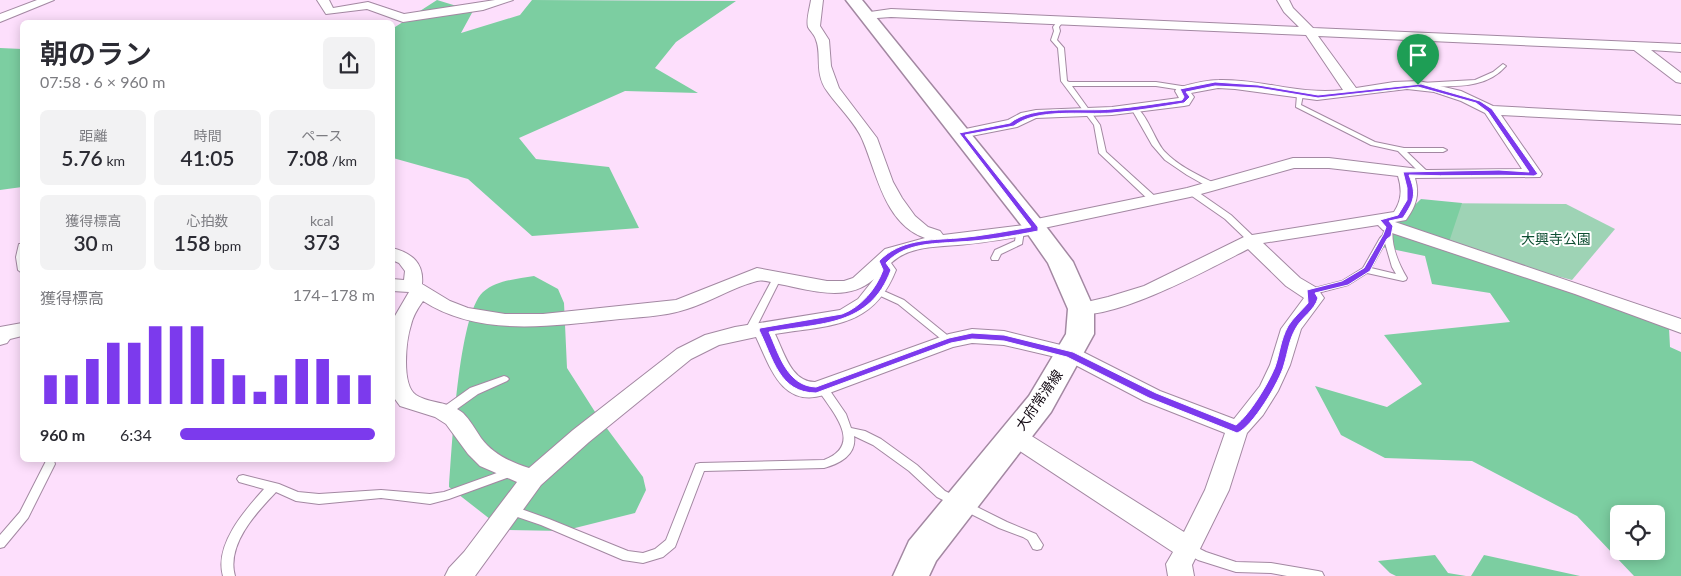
<!DOCTYPE html>
<html lang="ja">
<head>
<meta charset="utf-8">
<style>
  :root { --surface:#fff; --page:#f2f2f3; --text:#2b2b33; --muted:#7c7c81; --accent:#7c3aed }
  body { margin:0; font-family:Lato,"Noto Sans JP",sans-serif; background:var(--page); color:var(--text); height:100vh; display:flex; flex-direction:column; font-size:19px; white-space:nowrap }
  * { box-sizing:border-box; margin:0 }
  p { font-size:16px; color:var(--muted) }
  .icon { flex:none; width:28px; height:28px; fill:none; stroke:currentColor; stroke-width:2; stroke-linecap:round; stroke-linejoin:round }
  .map { position:relative; flex:1; overflow:hidden }
  .side { position:absolute; left:20px; top:20px; width:375px; height:442px; display:flex; flex-direction:column; background:var(--surface); border-radius:8px; box-shadow:0 2px 12px #0003 }
  .side>* { flex:none }
  .tools { position:absolute; left:1610px; top:505px; display:grid; gap:10px }
  .tools a { display:grid; place-items:center; width:55px; height:55px; border-radius:8px; background:var(--surface); box-shadow:0 2px 12px #0003; font-size:25px }
  .pin { position:absolute; display:grid; place-items:center; width:42px; height:42px; color:#fff; margin:-51px -21px; border-radius:50% 50% 50% 0; rotate:-45deg; box-shadow:0 0 5px #0007 }
  .pin .icon { rotate:45deg }
  .round { display:grid; place-items:center; flex:none; width:52px; height:52px; border-radius:8px; background:var(--page) }
  .head { display:flex; align-items:center; justify-content:space-between; height:85px; padding:0 20px }
  h1 { font-size:28px; font-weight:600; line-height:38px }
  .figures { display:grid; grid-template-columns:repeat(3,1fr); gap:8px; height:85px; padding:5px 20px }
  .figures div { display:grid; align-content:center; border-radius:8px; background:var(--page); text-align:center }
  .figures b { font-size:21px; font-weight:600 }
  .figures small { font-size:14px; font-weight:400 }
  .figures p { font-size:14px }
  .chart { height:140px; padding:10px 20px }
  .chart p { display:flex; justify-content:space-between }
  .chart svg { width:100%; height:90px; margin-top:5px; stroke:var(--accent); stroke-width:6 }
  ul { padding:0 20px; list-style:none; font-size:16px }
  li { display:grid; grid-template-columns:80px 60px 1fr; align-items:center; height:38px }
  li i { height:12px; border-radius:6px; background:var(--accent) }
  .map>svg:first-child { display:block }
  .green { fill:#9ed3b5 }
  .forest { fill:#7ccea1; fill-rule:evenodd }
  .lines { fill:none; stroke-linecap:round; stroke-linejoin:round }
  .lane-casing { stroke:#a388a2; stroke-width:2 }
  .street-casing { stroke:#a388a2; stroke-width:2 }
  .secondary-casing { stroke:#a388a2; stroke-width:3 }
  .lane { fill:#fff; fill-rule:evenodd }
  .street { fill:#fff; fill-rule:evenodd }
  .secondary { fill:#fff; fill-rule:evenodd }
  .route { fill:#7c3aed; stroke:#fff; fill-rule:evenodd }
  .labels { text-anchor:middle; stroke-width:4; stroke-linejoin:round; paint-order:stroke }
  .park-label { font-size:14px; fill:#0e4e32; stroke:#fff }
  .street-label { font-size:14px; fill:#150c15; stroke:#fff }
</style>
</head>
<body>
<div class="map">
<svg width="1681" height="576" viewBox="0 0 1681 576">
  <rect width="100%" height="100%" fill="#fddffc"/>
  <!-- green -->
  <polygon class="green" points="1422,203 1566,204 1615,229 1572,280 1530,269 1400,226"/>
  <!-- forest -->
  <g class="forest">
    <polygon points="437,0 473,11 461,33 520,15 532,0 736,1 676,42 655,68 698,93 625,91 519,138 536,159 609,167 639,228 532,236 468,179 393,158 392,29"/>
    <polygon points="0,48 22,49 22,187 0,190"/>
    <path d="M1421,199L1462,203L1447,248L1669,328L1670,347L1681,352V576H1634L1577,516L1472,461L1385,458L1341,435L1315,386L1387,407L1422,384L1384,335L1510,322L1490,293L1432,284L1425,256L1382,247L1393,226ZM1619,514H1656V551H1619Z"/>
    <path d="M534,276L558,289L564,303L567,368L597,415L643,477L646,490L635,513L563,531L504,530L449,487C452,449 458,315 483,292C497,280 517,279 534,276Z"/>
    <polygon points="1435,555 1448,573 1466,576 1396,576 1390,573 1378,561"/>
    <polygon points="1484,555 1580,576 1471,576"/>
  </g>
  <g class="lines">
    <defs>
      <g id="lane">
        <polygon points="1061,18 1064,20 1059,27 1060,31 1057,40 1064,48 1067,81 1069,82 1156,82 1188,87 1191,89 1188,91 1156,86 1072,86 1100,125 1106,152 1158,199 1159,201 1158,203 1152,203 1099,153 1094,125 1061,81 1058,48 1051,40 1054,31 1053,27 1059,19"/>
        <path d="M1503,64L1506,66C1484,91 1451,85 1421,87L1418,85L1421,83L1475,80L1493,72Z"/>
        <polygon points="1300,93 1303,95 1301,105 1375,142 1404,148 1443,148 1447,150 1443,152 1407,152 1431,175 1430,177 1424,177 1398,151 1371,145 1296,107 1297,95"/>
        <path d="M1134,106C1147,113 1154,139 1164,151C1178,166 1198,175 1216,184L1217,186L1216,188H1210L1187,175L1165,160L1152,145L1131,108Z"/>
        <polygon points="1189,190 1195,190 1231,215 1255,238 1256,240 1255,242 1249,242 1225,219 1189,194 1188,192"/>
        <path d="M1386,224H1392L1393,226C1390,243 1398,263 1407,278L1406,280L1403,281L1367,273L1348,285L1310,295L1307,294L1306,292L1307,290L1342,281L1363,268L1380,238L1383,235ZM1385,243L1392,267L1396,274L1371,268Z"/>
        <polygon points="1017,229 1023,229 1024,231 1022,244 1001,254 998,260 992,260 991,258 995,250 1015,241"/>
        <polygon points="19,244 22,244 22,273 18,270 16,257"/>
        <polygon points="777,275 781,278 754,332 749,335 746,334 744,332 773,278"/>
        <polygon points="877,288 904,300 952,339 954,341 952,343 946,343 898,304 874,293 873,291 874,289"/>
        <polygon points="504,376 507,377 509,379 507,381 478,394 450,414 446,415 442,414 441,411 442,408 470,388"/>
        <path d="M822,384L826,385L846,414L851,428L865,431L881,439L917,465L945,491L1007,522L1036,534L1043,545L1041,549L1037,550L1033,549L1028,540L1023,537L999,528L937,497L909,471L873,445L854,436C857,455 839,464 824,468L704,471L675,547L663,557L643,563L623,560L541,525L506,513L504,510L506,507L510,505L549,519L628,551L643,553L655,549L666,540L696,464L700,463L824,460C865,444 831,411 817,388L818,385Z"/>
        <polygon points="51,460 54,461 55,464 28,518 4,547 0,548 0,535 20,512 46,461"/>
        <path d="M511,468L515,469L516,472L515,475L449,499L430,504L381,498L319,504L296,501L276,492C256,513 226,545 235,576H223C214,545 245,510 264,489L239,482L237,479L239,476L243,475L279,484L298,492L319,494L381,490L430,494L444,492Z"/>
        <polygon points="1188,543 1206,552 1236,562 1271,563 1318,571 1322,572 1324,576 1287,576 1271,573 1236,572 1198,560 1184,552 1182,548 1184,544"/>
      </g>
      <g id="street">
        <polygon points="37,0 54,0 0,22 0,14"/>
        <polygon points="317,0 329,0 333,8 368,2 404,14 495,0 513,0 483,10 403,22 367,9 326,14"/>
        <path d="M811,0H823L820,26L829,40L831,66L839,88L877,138L893,182L902,198L915,216L928,227L940,231L943,235L1025,225L1027,221L1187,188L1293,158H1329L1427,170L1522,169L1485,113L1461,101L1434,92L1407,89L1317,100L1235,89L1218,88L1191,93L1194,97L1189,105L1184,106L1112,115L1036,118L1017,127L961,138L956,137L954,134L956,131L1008,120L1021,113L1036,110L1112,107L1179,98L1175,91L1177,88C1191,84 1205,80 1219,80C1262,79 1298,95 1343,90L1306,35L891,17L863,19V13L891,9L1299,27L1284,12L1277,0H1289L1293,8L1313,28L1681,44V52L1651,50L1681,73V83L1676,82L1634,50L1318,36L1356,88L1394,82L1419,81L1461,91L1493,106L1681,116V124L1501,115L1542,174L1540,177L1415,178C1420,195 1416,206 1406,220L1395,222L1681,319V333L1575,294L1383,230L1378,225L1263,243L1300,278L1317,288L1324,298L1301,329L1290,365L1278,391L1263,415L1247,433L1229,490L1192,565L1194,576H1168L1166,564L1173,552L1006,442L1003,436L1006,430L1014,428L1022,430L1184,532L1205,490L1225,433L1144,401L1064,359L1004,345L972,343L953,347L824,395C781,408 770,366 756,337L719,345L691,359L589,442L541,485L475,576H445L449,568L464,552L517,482L480,466L468,454L446,424L435,417L400,406L392,395V321L409,292L392,291V279L404,280L405,271L399,263L392,260V248C412,253 424,263 422,284L450,301L468,308L505,314H543L676,300L757,268L827,281H844L853,278L885,249L925,238C885,224 877,174 863,141C856,123 838,107 827,91C814,73 822,55 816,40C815,35 810,31 808,27C806,20 810,7 811,0ZM1294,168H1329L1398,176C1402,189 1402,200 1394,212L1246,236L1144,286L1108,297L1074,305L1071,309L1074,313C1111,323 1213,267 1248,249L1286,286L1304,298L1281,329L1270,365L1260,386L1234,419L1160,391L1077,349L1004,331L972,329L949,334L815,382C791,382 784,352 775,334C829,325 873,329 896,270L891,263C909,246 935,247 958,245C984,243 1010,238 1036,234L1042,233L1044,228L1190,197ZM874,279L858,299L840,310L735,327L705,335L677,349L573,430L529,468C510,462 493,454 481,438C475,429 470,420 463,413C449,401 430,404 416,395C401,385 406,340 411,325C413,316 418,308 423,301C479,337 548,326 611,320C636,317 663,317 687,309C710,302 733,287 757,281C763,279 773,283 779,284C810,290 848,303 874,279Z"/>
        <polygon points="22,323 22,336 10,339 7,343 0,345 0,327"/>
      </g>
      <polygon id="secondary" points="846,0 862,0 1041,220 1073,262 1094,309 1094,334 1051,412 936,561 929,576 893,576 909,541 1029,396 1066,334 1068,309 1048,263 1025,230"/>
    </defs>
    <!-- lane casing -->
    <use href="#lane" class="lane-casing"/>
    <!-- street casing -->
    <use href="#street" class="street-casing"/>
    <!-- secondary casing -->
    <use href="#secondary" class="secondary-casing"/>
    <!-- lane -->
    <use href="#lane" class="lane"/>
    <!-- street -->
    <use href="#street" class="street"/>
    <!-- secondary -->
    <use href="#secondary" class="secondary"/>
  </g>
  <!-- route -->
  <path class="route" d="M1215,82L1258,85L1318,95L1421,84L1480,101L1492,109L1538,174L1534,176C1493,174 1451,177 1409,175C1417,195 1414,201 1403,218L1389,221L1393,226L1391,236L1387,239L1370,271L1348,285L1315,293L1318,298C1315,310 1302,317 1296,328C1289,340 1288,352 1284,365C1280,381 1252,428 1237,433L1149,398L1067,357L1004,341L972,339L951,343L816,393C779,393 773,358 759,330L760,328L842,314C861,307 876,289 883,270L879,261C900,239 930,240 958,238C982,236 1007,231 1031,227L959,133L1010,123C1033,104 1083,112 1112,109C1136,107 1159,103 1182,100L1184,97L1180,89ZM1215,86L1258,88L1318,98L1418,87L1476,103L1488,112L1529,172L1499,170L1403,172L1407,188V200L1398,215L1380,220L1386,227L1383,235L1364,268L1342,281L1307,290L1308,303C1302,310 1293,318 1288,326C1280,341 1280,353 1275,367C1268,384 1250,414 1236,425L1156,393L1073,352L1004,335L972,333L949,338L816,387C787,386 779,354 769,332C820,323 870,327 891,270L886,263C905,243 932,244 958,242C984,241 1013,236 1038,231V227L965,135L1014,126C1036,108 1084,115 1112,113C1136,111 1160,107 1184,103L1190,97L1186,92Z"/>
  <g class="labels">
    <!-- park labels -->
    <g class="park-label">
      <text x="1556" y="244">大興寺公園</text>
    </g>
    <!-- street labels -->
    <g class="street-label">
      <text transform="translate(1039 400) rotate(-55)" y="5">大府常滑線</text>
    </g>
  </g>
</svg>
<div class="tools">
<a><svg class="icon" aria-label="locate" viewBox="0 0 24 24"><circle cx="12" cy="12" r="6"/><path d="M12 2v4M12 18v4M2 12h4M18 12h4"/></svg></a>
</div>
<div class="pin" style="left:1418px;top:85px;background:#1e9e55"><svg class="icon" aria-label="arrive" viewBox="0 0 24 24"><path d="M6 21V4h12l-3 4 3 4H6"/></svg></div>
<section class="side">
<div class="head"><div><h1>朝のラン</h1><p>07:58 · 6 × 960 m</p></div><a class="round"><svg class="icon" aria-label="share" viewBox="0 0 24 24"><path d="M12 15V3M7 8l5-5 5 5M5 13v7h14v-7"/></svg></a></div>
<div class="figures">
<div><p>距離</p><b>5.76<small> km</small></b></div>
<div><p>時間</p><b>41:05</b></div>
<div><p>ペース</p><b>7:08<small> /km</small></b></div>
</div>
<div class="figures">
<div><p>獲得標高</p><b>30<small> m</small></b></div>
<div><p>心拍数</p><b>158<small> bpm</small></b></div>
<div><p>kcal</p><b>373</b></div>
</div>
<div class="chart"><p><span>獲得標高</span>174–178 m</p>
<svg viewBox="0 0 160 44" preserveAspectRatio="none"><path d="M5 44V30M15 44V30M25 44V22M35 44V14M45 44V14M55 44V6M65 44V6M75 44V6M85 44V22M95 44V30M105 44V38M115 44V30M125 44V22M135 44V22M145 44V30M155 44V30"/></svg>
</div>
<ul>
<li><b>960 m</b>6:34<i style="width:100%"></i></li>
</ul>
</section>
</div>
</body>
</html>
